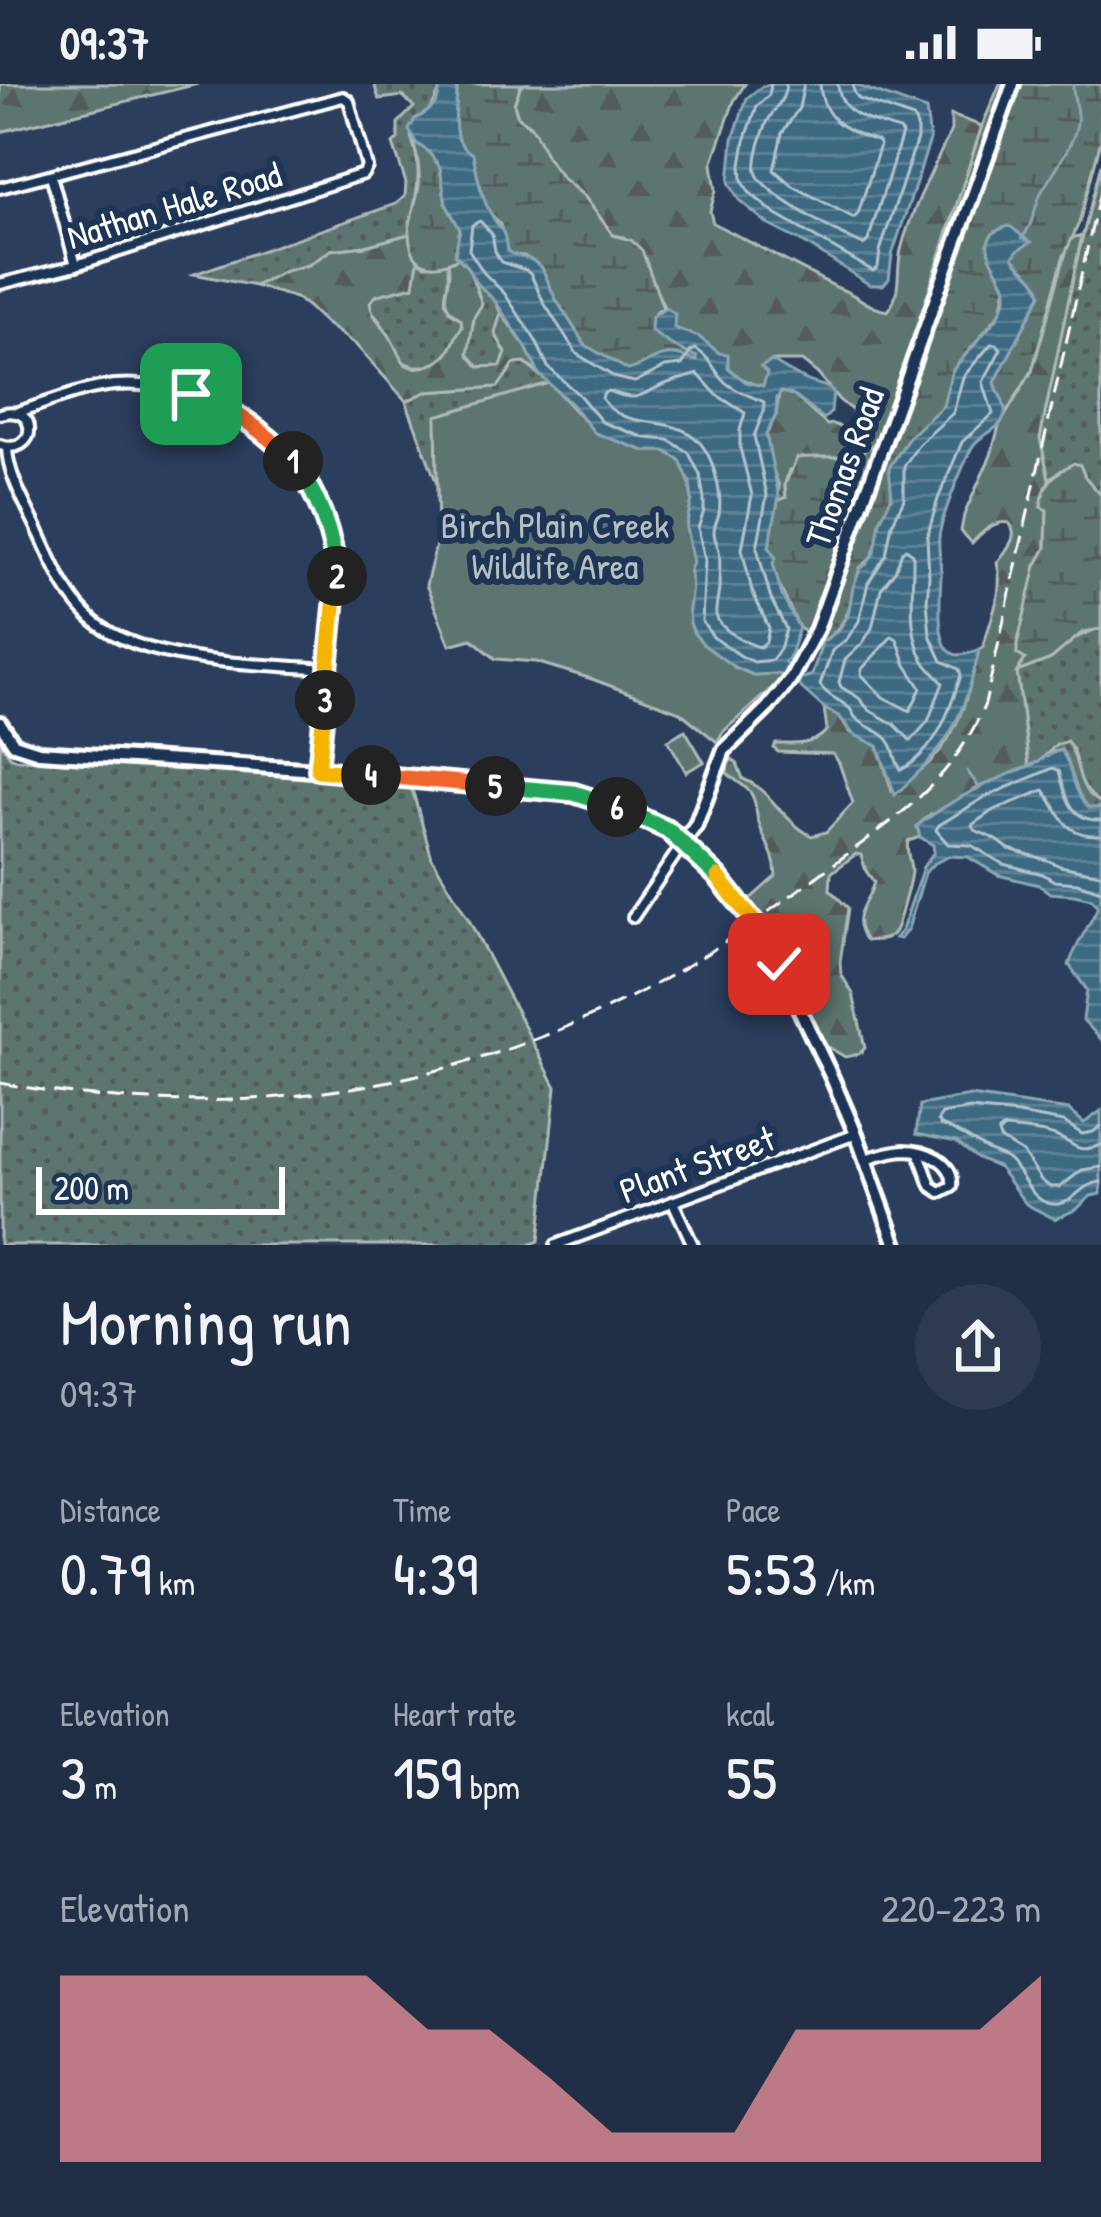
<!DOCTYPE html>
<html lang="en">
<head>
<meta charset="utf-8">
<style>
  :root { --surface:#202e46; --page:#2d3a51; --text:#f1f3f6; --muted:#a2a8b3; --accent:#ff9aa2 }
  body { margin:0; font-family:"Patrick Hand",sans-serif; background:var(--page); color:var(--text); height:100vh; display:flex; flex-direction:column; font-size:45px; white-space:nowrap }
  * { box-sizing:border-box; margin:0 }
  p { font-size:39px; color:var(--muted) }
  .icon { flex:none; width:66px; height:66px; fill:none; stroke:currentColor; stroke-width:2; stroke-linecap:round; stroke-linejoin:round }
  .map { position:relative; height:1161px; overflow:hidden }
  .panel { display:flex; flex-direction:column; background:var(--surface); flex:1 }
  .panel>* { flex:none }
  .scale { position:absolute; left:36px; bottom:30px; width:249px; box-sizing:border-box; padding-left:12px; border:6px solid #fff; border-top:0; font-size:33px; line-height:42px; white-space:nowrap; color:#fff; -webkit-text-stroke:9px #1d3557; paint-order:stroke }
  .pin { position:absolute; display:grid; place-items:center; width:102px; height:102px; color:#fff; margin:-51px; border-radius:24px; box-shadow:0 6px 18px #0006 }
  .km { position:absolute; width:60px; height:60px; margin:-30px; border-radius:50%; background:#222; color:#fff; font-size:33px; line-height:60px; text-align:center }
  .round { display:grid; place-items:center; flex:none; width:126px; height:126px; border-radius:63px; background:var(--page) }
  .overview { display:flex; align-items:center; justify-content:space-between; height:204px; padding:0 60px }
  h1 { font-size:66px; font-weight:600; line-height:90px }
  .stats { display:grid; grid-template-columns:repeat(3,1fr); gap:18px; height:204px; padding:12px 60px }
  .stats div { display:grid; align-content:center }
  .stats b { font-size:60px; font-weight:600 }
  .stats small { font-size:33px; font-weight:400 }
  .stats p { font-size:33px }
  .chart { height:336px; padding:24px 60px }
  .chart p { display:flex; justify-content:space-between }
  .chart svg { width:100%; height:216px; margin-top:12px; fill:var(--accent); opacity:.7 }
  .status { display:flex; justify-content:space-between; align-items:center; height:84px; padding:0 60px; background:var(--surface); direction:ltr }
  .status svg { height:33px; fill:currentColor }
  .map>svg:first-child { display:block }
  .grass { fill:url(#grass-dots); stroke:#aebab7; stroke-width:3 }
  .forest { fill:url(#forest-firs); stroke:#aebab7; stroke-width:3 }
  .wetland { fill:url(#wetland-marsh); stroke:#aebab7; stroke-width:3 }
  .park { fill:#5d746f; stroke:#aebab7; stroke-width:3 }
  .water { fill:url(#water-rules); stroke:#8ba6b4; stroke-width:3 }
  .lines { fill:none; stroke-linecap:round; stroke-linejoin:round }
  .shore { stroke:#b2c3cd; stroke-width:3 }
  .stream { stroke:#8ba6b4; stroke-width:3 }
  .street-casing { stroke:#fff; stroke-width:16 }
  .secondary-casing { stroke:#fff; stroke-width:20 }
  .street { stroke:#1d3557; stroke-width:8 }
  .secondary { stroke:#1d3557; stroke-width:10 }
  .rail { stroke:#fff; stroke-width:3; stroke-dasharray:18 9; stroke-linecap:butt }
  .split-1-casing { stroke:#fff; stroke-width:24 }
  .split-2-casing { stroke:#fff; stroke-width:24 }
  .split-3-casing { stroke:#fff; stroke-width:24 }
  .split-4-casing { stroke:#fff; stroke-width:24 }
  .split-5-casing { stroke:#fff; stroke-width:24 }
  .split-6-casing { stroke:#fff; stroke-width:24 }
  .split-7-casing { stroke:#fff; stroke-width:24 }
  .split-8-casing { stroke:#fff; stroke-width:24 }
  .split-1 { stroke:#f0652b; stroke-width:15 }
  .split-2 { stroke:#22a559; stroke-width:15 }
  .split-3 { stroke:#f5b400; stroke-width:15 }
  .split-4 { stroke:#f5b400; stroke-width:15 }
  .split-5 { stroke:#f0652b; stroke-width:15 }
  .split-6 { stroke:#22a559; stroke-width:15 }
  .split-7 { stroke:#22a559; stroke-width:15 }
  .split-8 { stroke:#f5b400; stroke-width:15 }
  .labels { text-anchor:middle; stroke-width:12; stroke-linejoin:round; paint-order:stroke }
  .street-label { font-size:36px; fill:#fff; stroke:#1d3557 }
  .park-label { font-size:36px; fill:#b6c0be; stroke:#1d3557 }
</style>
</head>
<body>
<div class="status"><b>09:37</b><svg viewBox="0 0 49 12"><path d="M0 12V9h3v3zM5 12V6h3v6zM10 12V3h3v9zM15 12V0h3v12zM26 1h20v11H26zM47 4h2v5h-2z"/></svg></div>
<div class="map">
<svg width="1101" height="1161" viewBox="0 0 1101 1161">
  <defs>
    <pattern id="grass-dots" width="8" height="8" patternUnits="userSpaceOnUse" patternTransform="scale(3)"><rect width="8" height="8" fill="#5d746f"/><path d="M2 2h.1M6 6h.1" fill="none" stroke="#535c5a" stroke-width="1.8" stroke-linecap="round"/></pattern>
    <pattern id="forest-firs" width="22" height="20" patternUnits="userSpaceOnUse" patternTransform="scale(3)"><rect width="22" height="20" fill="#5d746f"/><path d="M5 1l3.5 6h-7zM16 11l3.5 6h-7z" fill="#535c5a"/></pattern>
    <pattern id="wetland-marsh" width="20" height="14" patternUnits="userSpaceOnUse" patternTransform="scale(3)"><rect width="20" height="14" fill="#5d746f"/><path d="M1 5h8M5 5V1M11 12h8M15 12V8" fill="none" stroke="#535c5a"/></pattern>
    <pattern id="water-rules" width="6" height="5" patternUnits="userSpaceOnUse" patternTransform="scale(3)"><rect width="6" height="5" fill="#3e6a82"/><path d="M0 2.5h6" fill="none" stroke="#5b8095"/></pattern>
  </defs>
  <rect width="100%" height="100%" fill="#2b3e5d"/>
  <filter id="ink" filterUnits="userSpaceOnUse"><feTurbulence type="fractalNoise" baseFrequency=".00833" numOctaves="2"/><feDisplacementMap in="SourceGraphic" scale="24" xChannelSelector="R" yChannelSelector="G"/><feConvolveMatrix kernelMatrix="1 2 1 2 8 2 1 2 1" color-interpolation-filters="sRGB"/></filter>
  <g filter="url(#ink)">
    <!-- grass -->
    <g class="grass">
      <path d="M374,0H438L440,5C434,21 432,27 415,35L411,53C425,88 415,113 409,150L366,162L331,166L309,181L285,187L255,202L194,190L396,120L405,112L406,99L393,60L398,55V39L414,23L403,12L379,15Z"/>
      <polygon points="1101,80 1101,411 1085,393 1080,381 1065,384 1049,395 1040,354 1074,187"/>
      <polygon points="418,177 426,181 448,179 449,227 461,235 462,243 447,272 431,282 413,282 404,278 380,237 370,226 370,217 377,211 413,202"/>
      <polygon points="475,197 495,217 501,229 495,249 506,269 501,282 478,283 467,270 479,211"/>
      <polygon points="525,279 554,303 437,414 437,400 406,317 426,308 497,303 514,280"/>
      <path d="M1096,545H1101V719C1081,708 1075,686 1073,665L1056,661L1040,677L1029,683L1017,588L1051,575L1073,555Z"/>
      <polygon points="0,657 10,672 16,675 263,690 412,705 432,774 470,838 556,1003 539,1157 529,1161 0,1161"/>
    </g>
    <!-- forest -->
    <g class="forest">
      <polygon points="0,0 198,0 0,48"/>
      <path d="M525,0H745L734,17L712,80L716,106L710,127L713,139L838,204C857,210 869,225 888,227C903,207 895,185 902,162C913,122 934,84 951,46V31L982,42L904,284L875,358L866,367L789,386L785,400L786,413L778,417L779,402L770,378L766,351L776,331L779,310L784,308L793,311L827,341L833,340L849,346L859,341L858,331L839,316L818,290L802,277H771L762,283L767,289L766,298L760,303L735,291L727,281L728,272L719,269L699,253L674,244L649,191L624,153L613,151L584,112L562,94L547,75L530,41L518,33L514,21L520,3Z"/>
      <path d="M409,150L418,177L414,202L377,211L370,218C371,232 381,239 389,251C393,257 400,274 403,278C414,290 440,280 448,269C454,261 455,251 462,243L461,235C431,215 454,206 448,179L458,174L468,183L482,220L474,233L468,270L479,283L501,282L506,269L495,249L501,229L526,263L539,290L525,279L514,280L498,303L426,308L406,317L355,260L325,239L307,222L296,214L255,202L285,187L309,181L331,166L366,162Z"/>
      <path d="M1082,151L1040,354L1049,395L1041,423L1047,426L1046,464L1036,482L1017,570L1026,575L1017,588L1029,683L979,703L936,730H931L917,742L920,753L908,757C905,770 911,775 911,787C911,795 898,842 895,847C889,857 876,856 866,857C848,831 868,821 874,798L866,787L861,771L856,770L831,789L830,806L848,824L840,878L841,890L853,910L865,964L859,970L845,973L825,961L789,885L748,817L776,792C775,766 763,757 758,736C755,726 757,717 750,708C744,701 734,696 727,689L728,680L732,675L737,679L743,695C770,705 782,737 812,752L826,748L853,719L839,679L833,670L778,668L774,664L776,660C795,660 814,662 827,646L824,624L840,633L850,648L878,662L892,707C905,698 919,689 930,678C960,648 970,605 979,565L983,563C990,536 1005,507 997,479C1005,467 1021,452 1009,439C994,436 981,449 972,459L961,447L964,431L991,371L999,342L1032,287L1068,161L1072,154Z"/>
    </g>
    <!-- wetland -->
    <g class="wetland">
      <path d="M457,0H525L520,3L514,20L518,33L534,46L548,75L562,94L584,112L613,151L631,156L642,166L663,224L655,229L669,256L698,273L697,277C687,275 678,270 667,271C653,273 643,284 628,286L585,261L555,214L542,184L524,172L512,171L507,167L500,140L488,127L478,95L473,71C446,56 458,26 457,0Z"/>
      <path d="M1000,0H1101V56L1079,139L1063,174L1032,287L1005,331C1006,320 997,310 995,298L1041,210C1037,192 1023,187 1013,173L1023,155L1018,149L990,172L1006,203L1001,228L952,287L943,322L910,352L889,384L892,390L891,416L880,437V450L872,473L860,484C849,516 854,537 822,558L799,544L777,497L773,479L775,474L769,463L778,417L786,413L785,400L797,374C824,370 854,380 875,358L904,284L982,42Z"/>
      <path d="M416,59L428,67L440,83L446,120L460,145L455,171L458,174C433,187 411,184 409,150C409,134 417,117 419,101C420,87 418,75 414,61Z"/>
      <path d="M1074,379L1080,381L1085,393L1101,411V545L1083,548L1051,575L1017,588L1025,575L1017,570V561L1036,482L1046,464L1047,426L1041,423C1043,399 1054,390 1074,379Z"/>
      <path d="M1067,657C1082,678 1073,703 1101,719V724H1089C1072,708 1074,684 1061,666L1053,668L1040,677L1056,661Z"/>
    </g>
    <!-- park -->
    <g class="park">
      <polygon points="549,299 596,349 645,367 665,367 680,376 690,400 692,416 686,443 693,477 690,487 692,502 689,526 690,539 694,549 704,561 734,583 753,591 777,590 785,592 723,648 717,658 680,628 592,595 536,578 496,575 472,555 450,561 426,501 438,453 436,332"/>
      <polygon points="685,646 704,678 686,688 668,656"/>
    </g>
    <!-- water -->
    <g class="water">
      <path d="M438,0H457C458,26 446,57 473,70C477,90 481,113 491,130C501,149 504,140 507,167L512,170L532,176L542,184L555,214L585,261L628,286C642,284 653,272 667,271C677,269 687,275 697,277V273C681,267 665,258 651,247L652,233L666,224L675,230L674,244L699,253L719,269L728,270V284L746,298L763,302L767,289L761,283L772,277C783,284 794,291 806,296C816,301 824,300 833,307L831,328L824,335L793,311L781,308L777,314L776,331L766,351L779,412L769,463L776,474L773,479L782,512L799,544L789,574L785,578L789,586L785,592L776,590L753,591L734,583L704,561L694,549L690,539L689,526L692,502L690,487L693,477L686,443L692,416L690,399L680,376L665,367H645L595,349L571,320L539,290L526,263L495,217L475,197L464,178L455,171L460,145L446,120L440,83L428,67L416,59L409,46L415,35C430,28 443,18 438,0Z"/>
      <polygon points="771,0 853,0 926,26 930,56 892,171 889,195 883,201 870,201 808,161 769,141 739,116 729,98 733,55 747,14 761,3"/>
      <path d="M1009,142C1019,147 1021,154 1031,158L1017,167L1013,173C1022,188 1037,191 1041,210L995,298C997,310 1009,322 1004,333C999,348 978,350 971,365C961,387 942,429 939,453C938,465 941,478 941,490C941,507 934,562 954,570C959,573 976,567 979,567C962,639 949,661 895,711L878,662L853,650L840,633L824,624L798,601L801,595L812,591L822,558L838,547L848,532L853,503L861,484L867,480L875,467L880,437L892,412L889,384L910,352L943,322L952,287L998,233L1006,215V203C996,179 969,153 1009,142Z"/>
      <path d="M1061,666C1074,684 1072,708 1089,724H1101V955L1083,936L1087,906L1069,881C1075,862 1088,844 1097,825V821L1092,815L1074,811L1050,809L1039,801L998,791L968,773L950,772L933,780L925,789L908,845L900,855L895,854L902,846L923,783L934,768L933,761L920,753L917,742C950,716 988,698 1027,683C1039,678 1049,669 1061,666Z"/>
      <polygon points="970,1012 1069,1026 1084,1039 1101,1027 1101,1110 1091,1112 1077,1125 1055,1135 1026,1120 999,1084 978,1075 956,1058 916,1050 920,1021"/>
    </g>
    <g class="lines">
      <!-- shore -->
      <g class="shore">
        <polyline points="771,0 769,11 757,22 745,57 741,81 742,96 749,108 775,130 873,187 878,183 880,167 917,55 917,42 913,34 859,15 854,8 853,0"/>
        <path d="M786,0C785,19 772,25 766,41C761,54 754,73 756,87C759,108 843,152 863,161L868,157L902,50L899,46C872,37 840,33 838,0"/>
        <path d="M804,0L799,24L782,49L774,86L793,102L854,134L858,130L880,61L877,57C846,47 822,36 820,0"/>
        <path d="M480,137L492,150L495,167L501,178L526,186L531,191L544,219L577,270L616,294L635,298L665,283L682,281L691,267L696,265C715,278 712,285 725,298C736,308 751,312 764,318V327L754,352L767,411L757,464L771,515L786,545L780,565L772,576L754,578L741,572L713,553L702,537L705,476L698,444L704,427V415L700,391L689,369L669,356L646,354L602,338L580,312L548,283L536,257L505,210L484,189L469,166L472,141Z"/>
        <path d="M991,260H997L1001,265L983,298L993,330L962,358L938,415L927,453L929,492L927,517L930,551L942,577L959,585L961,591C950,626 936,668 901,686C893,675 896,660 883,651C875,645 864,642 857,635C854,633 853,629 851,626C841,615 828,614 820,601L832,567L847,555L859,537L868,499L886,471L892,440L904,415V382L919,360L953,329L963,293Z"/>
        <path d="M698,290L717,311L745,329L740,346V364L752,411L742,465L752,507L769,544L766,558L760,563C748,560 719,546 716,531C715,523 719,512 719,503C719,491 721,478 719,466C717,460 714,454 714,448C714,441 717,437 719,430C721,418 719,404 716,393C697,313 631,358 602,315L603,310L608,307C642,320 639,309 668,299C678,295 688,294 698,290Z"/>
        <path d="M906,465L913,470C914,505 906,545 924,577C929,585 937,592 943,599L928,637L911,657L894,640L869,626L859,614L841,603L839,598L845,576L862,560L872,544L881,505L895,487L902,468Z"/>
        <polygon points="892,552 897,555 906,581 921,604 910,627 883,613 861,590 862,585"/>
        <path d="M1101,736C1070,738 1066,712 1059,687L1053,684L985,713L939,741L936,746L948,760L971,761L1003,780L1043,790L1054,797L1077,799L1101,807"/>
        <path d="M1101,751C1062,753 1062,730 1044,706L992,727L972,741L975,746L997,756L1009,765L1047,776L1060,782L1101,790"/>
        <path d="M1101,1042L1093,1048L1082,1050L1064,1038L1018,1030L970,1025L942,1030L938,1036L941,1041C958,1047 969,1055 984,1064C992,1070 1002,1070 1010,1077C1025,1092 1032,1123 1059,1120C1075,1118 1080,1100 1101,1098"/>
        <path d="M1101,1061C1074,1071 1076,1059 1055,1052C1043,1048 1018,1045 1004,1044L998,1049L1000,1055L1023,1069L1041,1096L1050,1103H1060L1082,1086L1101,1083"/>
      </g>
      <!-- stream -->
      <g class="stream">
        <path d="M1022,154C1033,141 1034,125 1041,109C1053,87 1073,64 1077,39C1079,26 1072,13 1073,0"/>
        <polyline points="967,687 979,703"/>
      </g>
      <defs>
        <g id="street">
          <polyline points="51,91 76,181"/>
          <polyline points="0,104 343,13 349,17 367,83 363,90 76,181 0,200"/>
          <path d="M18,328C50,318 82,304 115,301C227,294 324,374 337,486C339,507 334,529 332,550C327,595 323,641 318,686"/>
          <path d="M0,330C39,318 39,373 0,361"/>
          <path d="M7,364C8,393 28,424 40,451C53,479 64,508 87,531C137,582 259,579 328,585"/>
          <polyline points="633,833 684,758"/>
          <path d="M866,1075C878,1071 891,1067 904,1066C926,1066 955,1078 952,1102L940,1108L931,1102L919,1069"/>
          <polyline points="673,1118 693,1161"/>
          <polyline points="556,1161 856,1050"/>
        </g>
        <g id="secondary">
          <polyline points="0,639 14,660 39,668 318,686 575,709 607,719 668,746 684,758 718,793 750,832 770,863 832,994 856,1050 896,1161"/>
          <polyline points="684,758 696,741 724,666 768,623 790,596 817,545 1013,0"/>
        </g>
      </defs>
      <!-- street casing -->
      <use href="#street" class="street-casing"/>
      <!-- secondary casing -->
      <use href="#secondary" class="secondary-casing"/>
      <!-- street -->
      <use href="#street" class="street"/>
      <!-- secondary -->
      <use href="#secondary" class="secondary"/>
      <!-- rail -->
      <path class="rail" d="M0,999C221,1040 449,1011 648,904C710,871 766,830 823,788C892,736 950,703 985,620L1101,103"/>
    </g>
  </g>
  <g class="lines" filter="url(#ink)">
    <defs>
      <path id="split-1" d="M191,310C232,323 263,346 293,377"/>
      <path id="split-2" d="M293,377C318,409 333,452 337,492"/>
      <polyline id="split-3" points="325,616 337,492"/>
      <polyline id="split-4" points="325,616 318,686 371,691"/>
      <polyline id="split-5" points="371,691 495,702"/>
      <polyline id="split-6" points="495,702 574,709 617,723"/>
      <polyline id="split-7" points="617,723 668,746 718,793"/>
      <polyline id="split-8" points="718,793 759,844 779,880"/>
    </defs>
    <!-- split-1 casing -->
    <use href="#split-1" class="split-1-casing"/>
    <!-- split-2 casing -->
    <use href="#split-2" class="split-2-casing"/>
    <!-- split-3 casing -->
    <use href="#split-3" class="split-3-casing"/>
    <!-- split-4 casing -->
    <use href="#split-4" class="split-4-casing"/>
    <!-- split-5 casing -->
    <use href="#split-5" class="split-5-casing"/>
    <!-- split-6 casing -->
    <use href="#split-6" class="split-6-casing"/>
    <!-- split-7 casing -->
    <use href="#split-7" class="split-7-casing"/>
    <!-- split-8 casing -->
    <use href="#split-8" class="split-8-casing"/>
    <!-- split-1 -->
    <use href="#split-1" class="split-1"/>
    <!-- split-2 -->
    <use href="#split-2" class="split-2"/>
    <!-- split-3 -->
    <use href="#split-3" class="split-3"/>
    <!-- split-4 -->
    <use href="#split-4" class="split-4"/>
    <!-- split-5 -->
    <use href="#split-5" class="split-5"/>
    <!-- split-6 -->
    <use href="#split-6" class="split-6"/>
    <!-- split-7 -->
    <use href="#split-7" class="split-7"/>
    <!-- split-8 -->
    <use href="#split-8" class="split-8"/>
  </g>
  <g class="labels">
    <!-- street labels -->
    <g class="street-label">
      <text transform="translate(174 121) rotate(-17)" y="13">Nathan Hale Road</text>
      <text transform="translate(844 383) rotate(-70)" y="13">Thomas Road</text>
      <text transform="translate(697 1080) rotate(-20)" y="13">Plant Street</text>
    </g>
    <!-- park labels -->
    <g class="park-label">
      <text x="555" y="454">Birch Plain Creek<tspan x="555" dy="41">Wildlife Area</tspan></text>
    </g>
  </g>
</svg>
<div class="scale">200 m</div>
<div class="pin" style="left:191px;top:310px;background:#1e9e55"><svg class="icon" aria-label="arrive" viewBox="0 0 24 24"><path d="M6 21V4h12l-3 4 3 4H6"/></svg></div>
<div class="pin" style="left:779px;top:880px;background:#d93025"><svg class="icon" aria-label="check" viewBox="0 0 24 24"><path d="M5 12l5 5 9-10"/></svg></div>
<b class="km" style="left:293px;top:377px">1</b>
<b class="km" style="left:337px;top:492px">2</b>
<b class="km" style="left:325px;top:616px">3</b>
<b class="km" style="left:371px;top:691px">4</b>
<b class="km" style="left:495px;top:702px">5</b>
<b class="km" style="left:617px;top:723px">6</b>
</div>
<section class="panel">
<div class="overview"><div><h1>Morning run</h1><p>09:37</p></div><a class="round"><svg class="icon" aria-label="share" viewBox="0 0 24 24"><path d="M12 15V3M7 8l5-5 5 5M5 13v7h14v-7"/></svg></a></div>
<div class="stats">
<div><p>Distance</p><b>0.79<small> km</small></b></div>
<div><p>Time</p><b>4:39</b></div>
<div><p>Pace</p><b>5:53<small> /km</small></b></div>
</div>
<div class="stats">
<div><p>Elevation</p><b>3<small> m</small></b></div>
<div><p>Heart rate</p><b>159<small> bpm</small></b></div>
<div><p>kcal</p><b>55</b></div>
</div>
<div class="chart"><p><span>Elevation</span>220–223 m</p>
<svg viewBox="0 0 160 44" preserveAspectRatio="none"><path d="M0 44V6L10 6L20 6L30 6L40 6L50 6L60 17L70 17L80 27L90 38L100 38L110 38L120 17L130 17L140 17L150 17L160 6V44z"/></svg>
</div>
</section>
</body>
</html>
